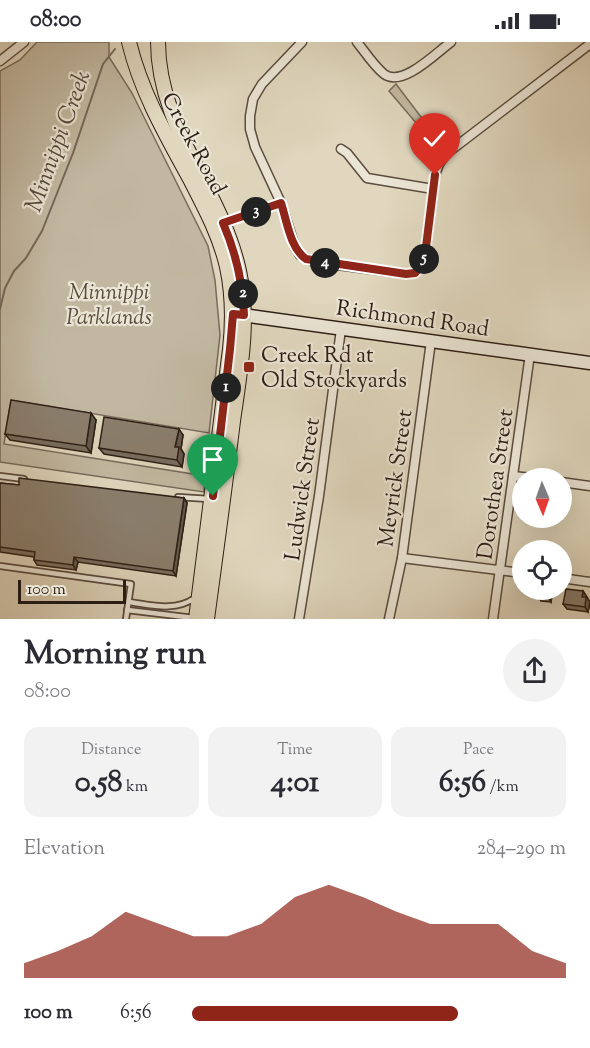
<!DOCTYPE html>
<html lang="en">
<head>
<meta charset="utf-8">
<style>
  :root { --surface:#fff; --page:#f2f2f3; --text:#2b2b33; --muted:#7c7c81; --accent:#8f2418 }
  body { margin:0; font-family:"Sorts Mill Goudy",serif; background:var(--page); color:var(--text); height:100vh; display:flex; flex-direction:column; font-size:22px; white-space:nowrap }
  * { box-sizing:border-box; margin:0 }
  p { font-size:20px; color:var(--muted) }
  .icon { flex:none; width:33px; height:33px; fill:none; stroke:currentColor; stroke-width:2; stroke-linecap:round; stroke-linejoin:round }
  .map { position:relative; height:577px; overflow:hidden }
  .sheet { display:flex; flex-direction:column; background:var(--surface); flex:1 }
  .sheet>* { flex:none }
  .needle { width:39px; rotate:178deg }
  .buttons { position:absolute; left:512px; top:426px; display:grid; gap:12px }
  .buttons a { display:grid; place-items:center; width:60px; height:60px; border-radius:50%; background:var(--surface); box-shadow:0 6px 24px #0002; font-size:30px }
  .scale { position:absolute; left:18px; bottom:15px; width:108px; box-sizing:border-box; padding-left:6px; border:3px solid #2d1e15; border-top:0; font-size:16px; line-height:21px; white-space:nowrap; color:#2d1e15; -webkit-text-stroke:4px #ebe5d5; paint-order:stroke }
  .pin { position:absolute; display:grid; place-items:center; width:51px; height:51px; color:#fff; margin:-62px -26px; border-radius:50% 50% 50% 0; rotate:-45deg; box-shadow:0 0 6px #0007 }
  .pin .icon { rotate:45deg }
  .km { position:absolute; width:30px; height:30px; margin:-15px; border-radius:50%; background:#222; color:#fff; font-size:16px; line-height:30px; text-align:center }
  .round { display:grid; place-items:center; flex:none; width:63px; height:63px; border-radius:32px; background:var(--page) }
  .overview { display:flex; align-items:center; justify-content:space-between; height:102px; padding:0 24px }
  h1 { font-size:33px; font-weight:700; line-height:45px }
  .stats { display:grid; grid-template-columns:repeat(3,1fr); gap:9px; height:102px; padding:6px 24px }
  .stats div { display:grid; align-content:center; border-radius:15px; background:var(--page); text-align:center }
  .stats b { font-size:30px; font-weight:700 }
  .stats small { font-size:16px; font-weight:400 }
  .stats p { font-size:16px }
  .chart { height:168px; padding:12px 24px }
  .chart p { display:flex; justify-content:space-between }
  .chart svg { width:100%; height:108px; margin-top:6px; fill:var(--accent); opacity:.7 }
  ul { padding:0 24px; list-style:none; font-size:20px }
  li { display:grid; grid-template-columns:96px 72px 1fr; align-items:center; height:45px }
  li i { height:15px; border-radius:8px; background:var(--accent) }
  .status { display:flex; justify-content:space-between; align-items:center; height:42px; padding:0 30px; background:var(--surface); direction:ltr }
  .status svg { height:16px; fill:currentColor }
  .map>svg:first-child { display:block }
  .green { fill:#c2b8a1; stroke:#786b5b; stroke-width:1.5 }
  .lines { fill:none; stroke-linecap:round; stroke-linejoin:round }
  .stream { stroke:#746758; stroke-width:2 }
  .lane-casing { stroke:#5a4c3f; stroke-width:8 }
  .street-casing { stroke:#5a4c3f; stroke-width:11 }
  .secondary-casing { stroke:#2d1e15; stroke-width:15 }
  .primary-casing { stroke:#2d1e15; stroke-width:16 }
  .lane { stroke:#ebe5d5; stroke-width:4.5 }
  .street { stroke:#ebe5d5; stroke-width:8 }
  .secondary { stroke:#ebe5d5; stroke-width:12 }
  .primary { stroke:#e0d7be; stroke-width:14 }
  .wall { fill:#776c5e; stroke:#2d1e15; stroke-width:1.5 }
  .shaded-wall { fill:#61584c; stroke:#2d1e15; stroke-width:1.5 }
  .building { fill:#8a7e6d; stroke:#2d1e15; stroke-width:1.5 }
  .route-casing { stroke:#fff; stroke-width:12 }
  .route { stroke:#8f2418; stroke-width:8 }
  .poi-dot { fill:#8f2418; stroke:#ebe5d5; stroke-width:2 }
  .labels { text-anchor:middle; stroke-width:4.5; stroke-linejoin:round; paint-order:stroke }
  .street-label { font-size:22px; fill:#2d1e15; stroke:#ebe5d5 }
  .park-label { font-size:22px; font-style:italic; fill:#5a4c3f; stroke:#ebe5d5 }
  .poi-label { font-size:22px; fill:#2d1e15; stroke:#ebe5d5; text-anchor:start }
  .water-label { font-size:24px; font-style:italic; fill:#56493c; stroke:#ebe5d5 }
</style>
</head>
<body>
<div class="status"><b>08:00</b><svg viewBox="0 0 49 12"><path d="M0 12V9h3v3zM5 12V6h3v6zM10 12V3h3v9zM15 12V0h3v12zM26 1h20v11H26zM47 4h2v5h-2z"/></svg></div>
<div class="map">
<svg width="590" height="577" viewBox="0 0 590 577">
  <rect width="100%" height="100%" fill="#e0d7be"/>
  <filter id="stains"><feTurbulence type="fractalNoise" baseFrequency=".00333" numOctaves="4"/><feColorMatrix values="0 0 0 0 .2 0 0 0 0 .09 0 0 0 0 .02 0 0 0 .5 -.17"/></filter>
  <radialGradient id="worn" r=".72"><stop offset=".6" stop-color="#630" stop-opacity="0"/><stop offset="1" stop-color="#630" stop-opacity=".3"/></radialGradient>
  <!-- green -->
  <g class="green">
    <polygon points="37,0 109,0 109,15 132,51 208,204 215,238 220,293 209,391 11,358 4,402 205,434 204,450 0,420 0,29 20,18"/>
    <polygon points="396,42 443,104 439,108 389,49"/>
  </g>
  <g class="lines">
    <!-- stream -->
    <polyline class="stream" points="0,267 5,246 14,229 26,216 42,189 73,111 103,22 115,7"/>
    <defs>
      <g id="lane">
        <polyline points="0,434 24,437"/>
        <polyline points="178,455 209,457"/>
        <polyline points="0,524 131,542 126,577"/>
        <path d="M129,560C152,563 174,570 195,556"/>
        <polyline points="127,568 194,576"/>
      </g>
      <g id="street">
        <polyline points="302,0 262,42 253,57 250,74 250,87 255,105 281,161 295,205 300,213 314,220 407,232 415,231 424,221 435,133 439,122 446,112 590,2"/>
        <path d="M357,0C365,10 374,24 384,32C402,46 436,11 451,0"/>
        <polyline points="0,19 24,0"/>
        <polyline points="341,107 347,111 367,136 433,147"/>
        <polyline points="223,181 281,161"/>
        <polyline points="513,434 532,436"/>
        <polyline points="561,440 590,444"/>
        <polyline points="402,516 522,531"/>
        <polyline points="561,536 590,540"/>
        <polyline points="299,577 319,454 341,287"/>
        <polyline points="389,577 402,516 431,299"/>
        <polyline points="493,577 530,312"/>
      </g>
      <polyline id="secondary" points="235,272 590,321"/>
      <g id="primary">
        <path d="M129,0C141,50 166,93 190,137C205,166 220,194 227,225C233,253 233,280 230,307L196,577"/>
        <path d="M158,0C158,86 222,149 239,229C250,279 240,329 233,379C225,445 216,511 207,577"/>
      </g>
    </defs>
    <!-- lane casing -->
    <use href="#lane" class="lane-casing"/>
    <!-- street casing -->
    <use href="#street" class="street-casing"/>
    <!-- secondary casing -->
    <use href="#secondary" class="secondary-casing"/>
    <!-- primary casing -->
    <use href="#primary" class="primary-casing"/>
    <!-- lane -->
    <use href="#lane" class="lane"/>
    <!-- street -->
    <use href="#street" class="street"/>
    <!-- secondary -->
    <use href="#secondary" class="secondary"/>
    <!-- primary -->
    <use href="#primary" class="primary"/>
  </g>
  <!-- wall -->
  <g class="wall">
    <polygon points="96,378 91,411 10,398 5,392"/>
    <polygon points="183,393 181,407 184,412 182,425 104,412 99,406"/>
    <polygon points="0,441 19,443 184,456 187,461 176,534 78,520 76,528 37,523 34,518 34,515 0,510"/>
    <polygon points="583,549 590,560 588,570 567,567 563,562"/>
    <polygon points="552,553 551,560 541,559 539,555"/>
  </g>
  <!-- shaded-wall -->
  <g class="shaded-wall">
    <polygon points="91,371 96,378 91,411 86,404"/>
    <polygon points="179,387 183,393 181,407 184,412 182,425 177,418 175,405"/>
    <polygon points="184,456 187,461 176,534 173,529"/>
    <polygon points="74,515 78,520 76,528 73,523"/>
    <polygon points="550,549 552,553 551,560 549,556"/>
    <polygon points="583,549 590,560 588,570 585,565 582,555"/>
  </g>
  <!-- building -->
  <g class="building">
    <polygon points="11,358 91,371 86,404 5,392"/>
    <polygon points="104,375 179,387 175,405 179,405 177,418 99,406"/>
    <polygon points="19,436 184,456 173,529 74,515 73,523 34,518 35,510 0,505 0,441 19,443"/>
    <polygon points="566,547 583,549 582,555 586,555 585,565 563,562"/>
    <polygon points="540,548 550,549 549,556 539,555"/>
  </g>
  <g class="lines">
    <defs>
      <path id="route" d="M213,454L230,307L233,272L244,273C243,241 236,211 223,181L281,161C287,179 290,206 306,217L406,232L415,231L424,221L435,133"/>
    </defs>
    <!-- route casing -->
    <use href="#route" class="route-casing"/>
    <!-- route -->
    <use href="#route" class="route"/>
  </g>
  <!-- markers -->
  <rect class="poi-dot" x="243" y="319" width="12" height="12" rx="3"/>
  <g class="labels">
    <!-- street labels -->
    <g class="street-label">
      <text transform="translate(195 101) rotate(62)" y="8">Creek Road</text>
      <text transform="translate(413 275) rotate(8)" y="8">Richmond Road</text>
      <text transform="translate(394 436) rotate(-82)" y="8">Meyrick Street</text>
      <text transform="translate(494 442) rotate(-82)" y="8">Dorothea Street</text>
      <text transform="translate(301 447) rotate(-82)" y="8">Ludwick Street</text>
    </g>
    <!-- park labels -->
    <g class="park-label">
      <text x="109" y="257">Minnippi<tspan x="109" dy="25">Parklands</tspan></text>
    </g>
    <!-- poi labels -->
    <g class="poi-label">
      <text x="261" y="320">Creek Rd at<tspan x="261" dy="25">Old Stockyards</tspan></text>
    </g>
    <!-- water labels -->
    <g class="water-label">
      <text transform="translate(57 99) rotate(-70)" y="8">Minnippi Creek</text>
    </g>
  </g>
  <rect width="100%" height="100%" filter="url(#stains)"/>
  <rect width="100%" height="100%" fill="url(#worn)"/>
</svg>
<div class="buttons">
<a><svg class="needle" viewBox="-14 -14 28 28"><path d="M0-13l5 13h-10z" fill="#e53935"/><path d="M0 13l5-13h-10z" fill="#7c7c81"/></svg></a>
<a><svg class="icon" aria-label="locate" viewBox="0 0 24 24"><circle cx="12" cy="12" r="6"/><path d="M12 2v4M12 18v4M2 12h4M18 12h4"/></svg></a>
</div>
<div class="scale">100 m</div>
<div class="pin" style="left:213px;top:454px;background:#1e9e55"><svg class="icon" aria-label="arrive" viewBox="0 0 24 24"><path d="M6 21V4h12l-3 4 3 4H6"/></svg></div>
<div class="pin" style="left:435px;top:133px;background:#d93025"><svg class="icon" aria-label="check" viewBox="0 0 24 24"><path d="M5 12l5 5 9-10"/></svg></div>
<b class="km" style="left:226px;top:346px">1</b>
<b class="km" style="left:243px;top:252px">2</b>
<b class="km" style="left:256px;top:170px">3</b>
<b class="km" style="left:325px;top:221px">4</b>
<b class="km" style="left:424px;top:217px">5</b>
</div>
<section class="sheet">
<div class="overview"><div><h1>Morning run</h1><p>08:00</p></div><a class="round"><svg class="icon" aria-label="share" viewBox="0 0 24 24"><path d="M12 15V3M7 8l5-5 5 5M5 13v7h14v-7"/></svg></a></div>
<div class="stats">
<div><p>Distance</p><b>0.58<small> km</small></b></div>
<div><p>Time</p><b>4:01</b></div>
<div><p>Pace</p><b>6:56<small> /km</small></b></div>
</div>
<div class="chart"><p><span>Elevation</span>284–290 m</p>
<svg viewBox="0 0 160 44" preserveAspectRatio="none"><path d="M0 44V38L10 33L20 27L30 17L40 22L50 27L60 27L70 22L80 11L90 6L100 11L110 17L120 22L130 22L140 22L150 33L160 38V44z"/></svg>
</div>
<ul>
<li><b>100 m</b>6:56<i style="width:71%"></i></li>
</ul>
</section>
</body>
</html>
